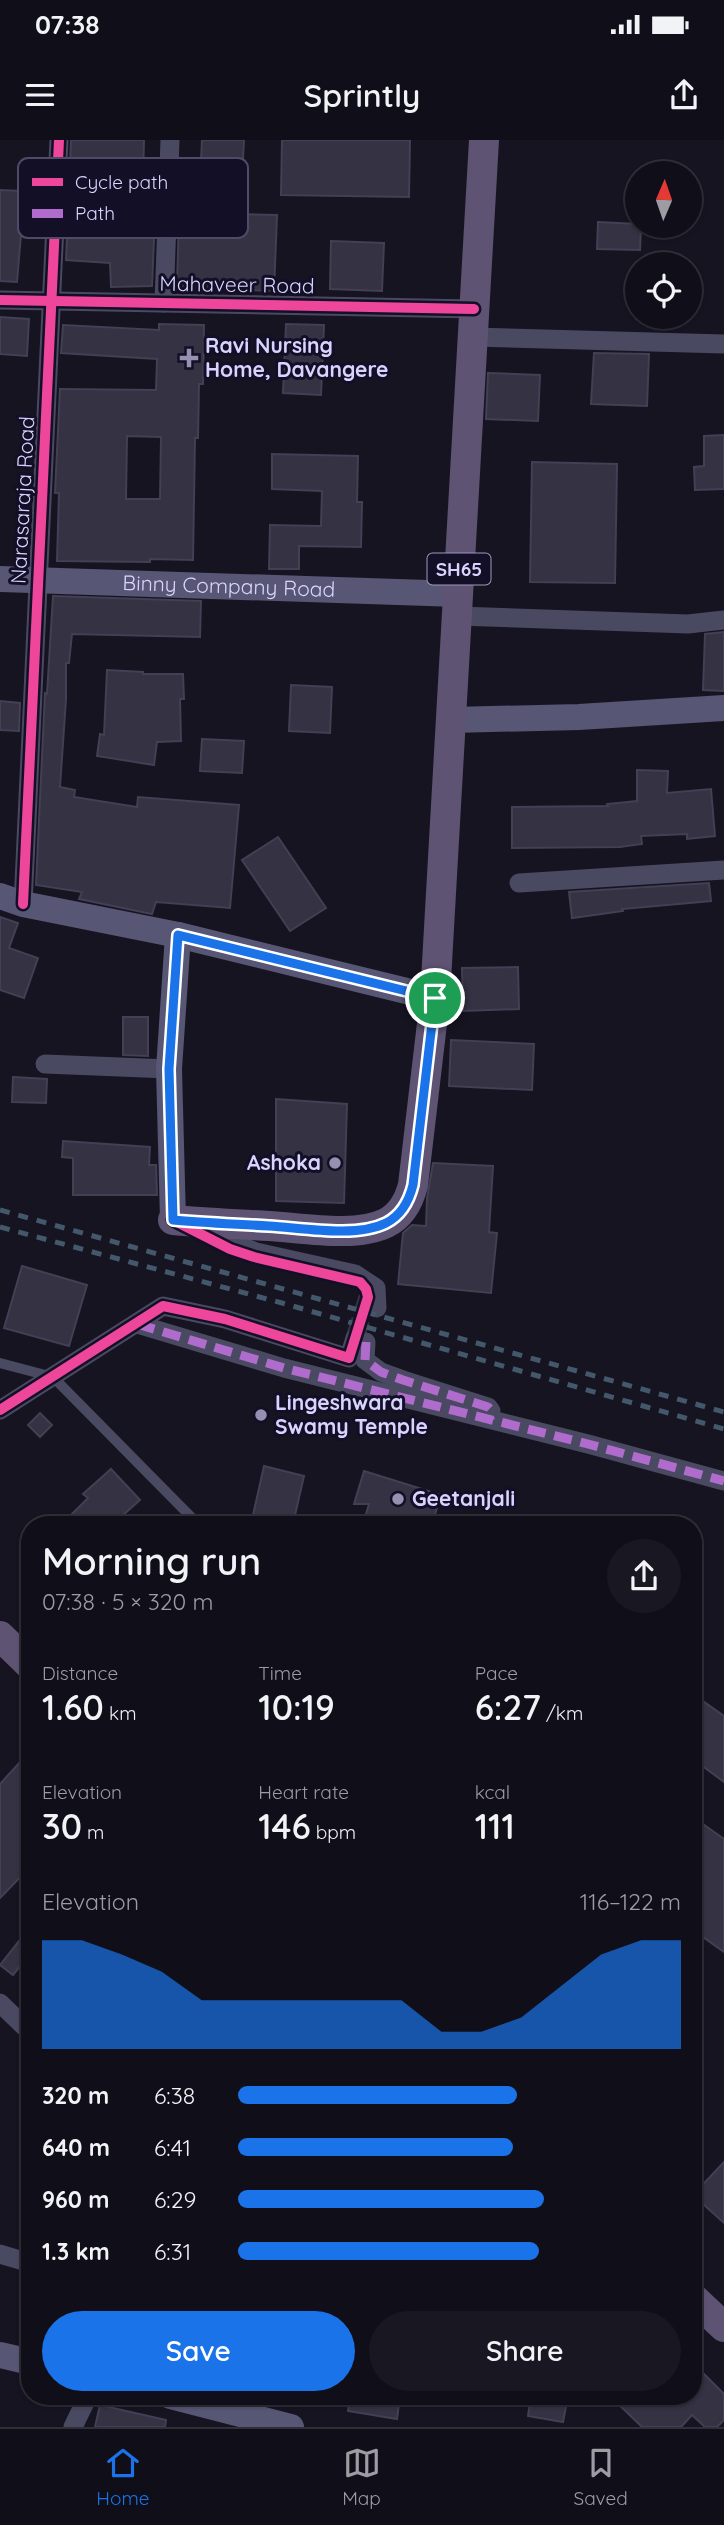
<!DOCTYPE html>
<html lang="en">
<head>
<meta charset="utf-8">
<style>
  :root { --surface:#100f19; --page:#191822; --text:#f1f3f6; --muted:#9c9ca2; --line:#302f38; --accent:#1a73e8 }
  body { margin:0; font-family:Quicksand,sans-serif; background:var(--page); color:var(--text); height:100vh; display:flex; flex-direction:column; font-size:26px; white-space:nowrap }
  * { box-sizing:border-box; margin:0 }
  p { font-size:23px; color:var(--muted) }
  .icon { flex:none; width:38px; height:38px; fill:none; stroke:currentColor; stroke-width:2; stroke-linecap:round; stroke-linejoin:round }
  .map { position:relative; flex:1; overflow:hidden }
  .details { position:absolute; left:21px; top:1376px; width:681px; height:889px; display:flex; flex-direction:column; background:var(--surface); border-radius:28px; box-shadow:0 2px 5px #0004,0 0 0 2px var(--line) }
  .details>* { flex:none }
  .needle { width:46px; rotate:2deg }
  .fabs { position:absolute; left:625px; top:21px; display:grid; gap:14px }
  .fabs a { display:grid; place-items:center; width:77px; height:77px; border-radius:50%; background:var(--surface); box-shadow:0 2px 5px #0004,0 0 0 2px var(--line); font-size:35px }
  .pin { position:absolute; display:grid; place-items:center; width:60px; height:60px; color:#fff; margin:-30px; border:4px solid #fff; border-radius:50%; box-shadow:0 2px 7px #0007 }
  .round { display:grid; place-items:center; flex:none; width:74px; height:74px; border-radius:37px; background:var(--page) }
  .headline { display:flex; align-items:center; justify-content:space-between; height:119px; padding:0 21px }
  h1 { font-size:38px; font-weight:600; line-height:52px }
  .stats { display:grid; grid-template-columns:repeat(3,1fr); gap:10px; height:119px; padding:7px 21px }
  .stats div { display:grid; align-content:center }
  .stats b { font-size:35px; font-weight:600 }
  .stats small { font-size:19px; font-weight:400 }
  .stats p { font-size:19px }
  .chart { height:196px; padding:14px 21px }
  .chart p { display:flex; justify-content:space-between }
  .chart svg { width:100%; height:126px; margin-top:7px; fill:var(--accent); opacity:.7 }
  .cta { display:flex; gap:14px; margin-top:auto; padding:14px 21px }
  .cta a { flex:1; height:80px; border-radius:42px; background:var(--accent); color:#fff; font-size:28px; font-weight:600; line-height:80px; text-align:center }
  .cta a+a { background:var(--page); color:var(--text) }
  ul { padding:0 21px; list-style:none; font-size:23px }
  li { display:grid; grid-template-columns:112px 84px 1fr; align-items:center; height:52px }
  li i { height:18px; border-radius:9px; background:var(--accent) }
  .status { display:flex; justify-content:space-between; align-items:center; height:49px; padding:0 35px; background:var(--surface); direction:ltr }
  .status svg { height:19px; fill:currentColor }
  header { display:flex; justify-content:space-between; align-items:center; height:91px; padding:0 21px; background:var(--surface); font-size:32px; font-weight:600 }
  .tab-bar { display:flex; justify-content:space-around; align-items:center; height:98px; border-top:2px solid var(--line); background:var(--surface); font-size:19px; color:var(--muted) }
  .tab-bar a { display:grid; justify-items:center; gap:4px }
  .tab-bar .on { color:var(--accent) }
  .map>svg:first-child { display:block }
  .building { fill:#343243; stroke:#433f54; stroke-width:2; fill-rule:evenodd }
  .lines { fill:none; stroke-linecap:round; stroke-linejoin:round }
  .street-tunnel { stroke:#333142; stroke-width:19; stroke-dasharray:19 10; stroke-linecap:butt }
  .lane { stroke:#4a4962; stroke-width:10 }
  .street { stroke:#4a4962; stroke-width:19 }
  .secondary { stroke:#575674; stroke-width:26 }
  .primary { stroke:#5e5373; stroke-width:30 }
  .rail { stroke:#43596b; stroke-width:5; stroke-dasharray:10 9; stroke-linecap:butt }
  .quiet { stroke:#b06ccc; stroke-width:9; stroke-dasharray:18 9; stroke-linecap:butt }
  .cycleway-casing { stroke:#130f26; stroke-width:15 }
  .cycleway { stroke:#ed469a; stroke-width:10 }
  .route-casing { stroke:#fff; stroke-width:14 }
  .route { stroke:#1a73e8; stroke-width:9 }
  .poi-dot { fill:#9591b1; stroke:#130f26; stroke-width:2.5 }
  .labels { text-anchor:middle; stroke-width:6; stroke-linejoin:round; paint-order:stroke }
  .shield { fill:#130f26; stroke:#9e99be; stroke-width:2 }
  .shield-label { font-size:19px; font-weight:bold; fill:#d9d4ff }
  .street-label { font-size:21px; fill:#d9d4ff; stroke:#130f26 }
  .poi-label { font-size:21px; font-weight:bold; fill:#d9d4ff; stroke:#130f26; text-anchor:start }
  .key { fill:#130f26; stroke:#4e4a67; stroke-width:2 }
  .key-label { font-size:19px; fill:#d9d4ff }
</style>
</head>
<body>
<div class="status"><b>07:38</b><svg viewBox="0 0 49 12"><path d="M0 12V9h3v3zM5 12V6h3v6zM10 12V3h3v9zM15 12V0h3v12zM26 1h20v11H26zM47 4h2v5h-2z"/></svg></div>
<header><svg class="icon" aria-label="menu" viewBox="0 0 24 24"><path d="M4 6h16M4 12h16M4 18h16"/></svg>Sprintly<svg class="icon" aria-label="share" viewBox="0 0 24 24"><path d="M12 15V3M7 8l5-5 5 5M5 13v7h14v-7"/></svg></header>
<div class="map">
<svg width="724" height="2287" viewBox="0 0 724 2287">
  <rect width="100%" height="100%" fill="#161421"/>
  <!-- building -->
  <g class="building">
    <polygon points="71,0 144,0 143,39 146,39 145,75 155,75 152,146 111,147 110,123 66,120"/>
    <polygon points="202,0 244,0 240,74 277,75 274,151 177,147 179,76 222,78 224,44 200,43"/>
    <polygon points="282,0 410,0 409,57 281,55"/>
    <polygon points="0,50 44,52 43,83 22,82 17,142 0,141"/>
    <polygon points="598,82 637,84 637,86 641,86 640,110 597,109"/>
    <polygon points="331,101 384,103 382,151 330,149"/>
    <polygon points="0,177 29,179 27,216 0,214"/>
    <path d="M159,184L204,185L203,244H199L198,298H195L193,420L150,419V422L57,421L59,353H55L60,249L156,250L157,219L61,213L63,185L159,190ZM127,296L161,297L160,359H126Z"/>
    <polygon points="286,184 324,185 321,255 283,253"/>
    <polygon points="594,213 649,214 647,266 591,264"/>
    <polygon points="488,233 540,235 538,281 486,279"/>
    <polygon points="724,295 724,349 695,350 694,327 704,326 704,296"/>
    <polygon points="272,314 358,316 357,362 362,362 361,407 299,406 299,429 269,429 270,385 321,386 322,351 272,349"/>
    <polygon points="532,322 617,324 615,443 530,442"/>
    <polygon points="53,456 201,461 200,497 72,494 69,523 66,523 66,559 60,647 75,650 74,657 137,667 138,657 239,665 230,768 156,762 152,774 79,759 82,752 36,745 45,553 47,554"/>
    <polygon points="724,492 724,551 703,550 705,494"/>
    <polygon points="107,530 143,532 143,534 183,534 184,559 180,559 181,601 157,602 154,625 97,616 100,594 104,595"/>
    <polygon points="291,545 332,547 330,593 289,591"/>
    <polygon points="0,561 20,563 19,591 0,590"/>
    <polygon points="202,599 244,601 242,633 200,631"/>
    <polygon points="637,630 668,631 667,653 711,649 715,696 687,699 687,694 641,696 642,704 620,707 512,708 512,667 608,666 607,664 637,661"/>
    <polygon points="278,697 326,768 290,791 242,720"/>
    <polygon points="709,743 711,761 622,769 623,771 572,778 569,752"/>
    <polygon points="0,777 18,783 9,808 38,818 24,858 0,850"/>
    <polygon points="518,827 519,869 463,871 462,828"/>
    <polygon points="123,877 148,877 148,916 123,915"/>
    <polygon points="451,900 534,904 532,950 449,946"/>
    <polygon points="13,937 47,939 46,963 12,962"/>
    <polygon points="276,959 347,964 344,1063 276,1061"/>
    <polygon points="63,1001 150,1007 149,1025 156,1025 157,1055 73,1055 73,1018 62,1017"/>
    <polygon points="433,1023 493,1026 489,1092 497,1093 491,1153 398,1144 403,1093 412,1085 426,1086 427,1058"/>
    <polygon points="22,1126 87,1145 69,1206 4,1188"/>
    <polygon points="40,1273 52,1285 40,1297 28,1285"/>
    <polygon points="264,1326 304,1336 293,1384 251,1384"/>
    <polygon points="111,1329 140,1360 113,1384 62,1384 88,1358 83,1354"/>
    <polygon points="364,1331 441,1355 432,1384 363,1384 369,1364 354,1364"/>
    <polygon points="693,1554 724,1576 724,1642 693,1619"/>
    <polygon points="30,1611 30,1727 0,1758 0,1644"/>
    <polygon points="693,1677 724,1699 724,1812 693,1790"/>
    <polygon points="30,1787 30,1814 13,1835 0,1825"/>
    <polygon points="724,2022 724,2083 693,2055"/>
    <polygon points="693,2223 724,2254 724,2280 717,2287 705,2287 692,2275 681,2287 642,2287 610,2256 693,2256"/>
    <polygon points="350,2256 400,2256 397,2279 348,2271"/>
    <polygon points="531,2256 568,2256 563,2282 528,2276"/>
    <polygon points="100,2265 166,2280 165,2287 95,2287"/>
  </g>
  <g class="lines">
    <!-- street-tunnel -->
    <polyline class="street-tunnel" points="355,1198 368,1157"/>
    <!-- lane -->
    <polyline class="lane" points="0,1223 53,1237 198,1384"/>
    <!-- street -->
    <g class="street">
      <polyline points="0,160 474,169"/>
      <polyline points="164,163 170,0"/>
      <polyline points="472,197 724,204"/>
      <polyline points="457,476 688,484 724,480"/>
      <polyline points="519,743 724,730"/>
      <polyline points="23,764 59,0"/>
      <polyline points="45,924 169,929"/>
      <polyline points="197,1088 256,1112 355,1134 376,1148 377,1168"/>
      <polyline points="137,1184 284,1228 588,1304 724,1341"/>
      <polyline points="366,1202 365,1220 381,1232 403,1240 488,1267 491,1271"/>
      <polyline points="0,1270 163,1166 225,1179 349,1218 355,1198"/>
      <polyline points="0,1863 30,1892"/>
      <polyline points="0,2114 30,2123"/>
      <polyline points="73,2287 88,2256"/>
    </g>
    <!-- secondary -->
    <g class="secondary">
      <path id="s1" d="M0,439L458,454"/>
      <polyline points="451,580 579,577 724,568"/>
      <polyline points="0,756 23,764 178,795 435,858"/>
      <polyline points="173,1080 169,929 178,795"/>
      <polyline points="0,2215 30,2222"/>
      <polyline points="170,2256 291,2287"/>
    </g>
    <!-- primary -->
    <g class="primary">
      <path d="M173,1080C205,1083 237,1084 269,1086C303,1088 356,1098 386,1083C402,1075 409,1061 413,1045L435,858L484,0"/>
      <polyline points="0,1496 30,1525"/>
      <polyline points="693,2158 724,2187"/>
    </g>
    <!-- rail -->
    <g class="rail">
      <polyline points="0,1070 724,1272"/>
      <polyline points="0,1087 282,1163 724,1289"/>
    </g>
    <!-- quiet -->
    <g class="quiet">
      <polyline points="137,1184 284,1228 588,1304 724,1341"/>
      <polyline points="366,1202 365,1220 381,1232 403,1240 488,1267 491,1270 490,1279"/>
    </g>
    <defs>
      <g id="cycleway">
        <polyline points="0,160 474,169"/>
        <polyline points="23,764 59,0"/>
        <polyline points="0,1270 163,1166 225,1179 349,1218 368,1157 366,1149 360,1142 254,1117 230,1109 173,1080"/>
      </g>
    </defs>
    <!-- cycleway casing -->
    <use href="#cycleway" class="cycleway-casing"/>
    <!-- cycleway -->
    <use href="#cycleway" class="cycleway"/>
  </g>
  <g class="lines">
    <defs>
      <path id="route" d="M178,795L435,858L413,1045C409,1061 402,1075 386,1083C356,1098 303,1088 269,1086C237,1084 205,1083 173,1080L169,929Z"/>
    </defs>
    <!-- route casing -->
    <use href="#route" class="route-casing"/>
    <!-- route -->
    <use href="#route" class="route"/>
  </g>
  <!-- markers -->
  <g class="poi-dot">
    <path d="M185.5 207.5h7v7h7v7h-7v7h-7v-7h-7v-7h7z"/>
    <circle cx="335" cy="1023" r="7"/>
    <circle cx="261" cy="1275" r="7"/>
    <circle cx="398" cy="1359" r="7"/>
  </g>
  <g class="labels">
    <!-- shield labels -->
    <rect class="shield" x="427.5" y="413.5" width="63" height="31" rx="5"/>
    <g class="shield-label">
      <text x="459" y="436">SH65</text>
    </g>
    <!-- street labels -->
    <g class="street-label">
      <text transform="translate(237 145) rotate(1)" y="7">Mahaveer Road</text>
      <text transform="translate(23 360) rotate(-87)" y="7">Narasaraja Road</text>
      <text dy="7" stroke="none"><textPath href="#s1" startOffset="229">Binny Company Road</textPath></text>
    </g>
    <!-- poi labels -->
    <g class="poi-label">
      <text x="205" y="213">Ravi Nursing<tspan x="205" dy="24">Home, Davangere</tspan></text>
      <text x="321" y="1030" text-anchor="end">Ashoka</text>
      <text x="275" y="1270">Lingeshwara<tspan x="275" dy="24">Swamy Temple</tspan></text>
      <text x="412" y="1366">Geetanjali</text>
    </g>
  </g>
  <!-- legend -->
  <rect x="18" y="18" width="230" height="80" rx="10" class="key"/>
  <rect x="32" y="38" width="31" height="8" fill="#ed469a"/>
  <rect x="32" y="69" width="31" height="9" fill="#b06ccc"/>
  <g class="key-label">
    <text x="75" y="49">Cycle path</text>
    <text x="75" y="80">Path</text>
  </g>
</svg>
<div class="fabs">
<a><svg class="needle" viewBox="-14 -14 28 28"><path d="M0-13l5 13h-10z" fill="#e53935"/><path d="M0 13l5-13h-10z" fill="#9c9ca2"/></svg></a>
<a><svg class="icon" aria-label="locate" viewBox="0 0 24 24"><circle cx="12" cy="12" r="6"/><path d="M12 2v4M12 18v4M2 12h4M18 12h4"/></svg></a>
</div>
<div class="pin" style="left:435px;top:858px;background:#1e9e55"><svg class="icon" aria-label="arrive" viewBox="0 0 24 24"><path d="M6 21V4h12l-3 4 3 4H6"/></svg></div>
<section class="details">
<div class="headline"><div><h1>Morning run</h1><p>07:38 · 5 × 320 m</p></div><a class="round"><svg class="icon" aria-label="share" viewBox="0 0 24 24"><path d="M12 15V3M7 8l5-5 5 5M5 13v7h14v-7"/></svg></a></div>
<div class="stats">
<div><p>Distance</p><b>1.60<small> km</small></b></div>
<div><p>Time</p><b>10:19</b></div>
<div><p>Pace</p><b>6:27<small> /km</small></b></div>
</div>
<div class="stats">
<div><p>Elevation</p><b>30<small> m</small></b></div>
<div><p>Heart rate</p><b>146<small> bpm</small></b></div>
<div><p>kcal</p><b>111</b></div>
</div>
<div class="chart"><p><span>Elevation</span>116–122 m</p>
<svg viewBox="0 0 160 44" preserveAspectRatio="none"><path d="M0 44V6L10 6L20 11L30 17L40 27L50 27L60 27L70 27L80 27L90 27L100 38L110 38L120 33L130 22L140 11L150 6L160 6V44z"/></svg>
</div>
<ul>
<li><b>320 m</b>6:38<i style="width:63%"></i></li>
<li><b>640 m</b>6:41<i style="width:62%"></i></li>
<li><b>960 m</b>6:29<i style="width:69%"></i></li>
<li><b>1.3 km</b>6:31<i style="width:68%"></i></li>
</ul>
<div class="cta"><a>Save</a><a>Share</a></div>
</section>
</div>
<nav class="tab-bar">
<a class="on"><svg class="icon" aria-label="home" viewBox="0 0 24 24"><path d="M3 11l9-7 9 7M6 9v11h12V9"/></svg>Home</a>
<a><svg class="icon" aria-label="map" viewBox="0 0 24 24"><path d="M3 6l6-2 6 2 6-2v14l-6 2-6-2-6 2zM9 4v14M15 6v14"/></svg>Map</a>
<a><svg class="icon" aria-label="saved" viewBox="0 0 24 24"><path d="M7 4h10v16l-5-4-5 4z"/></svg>Saved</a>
</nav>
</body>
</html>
